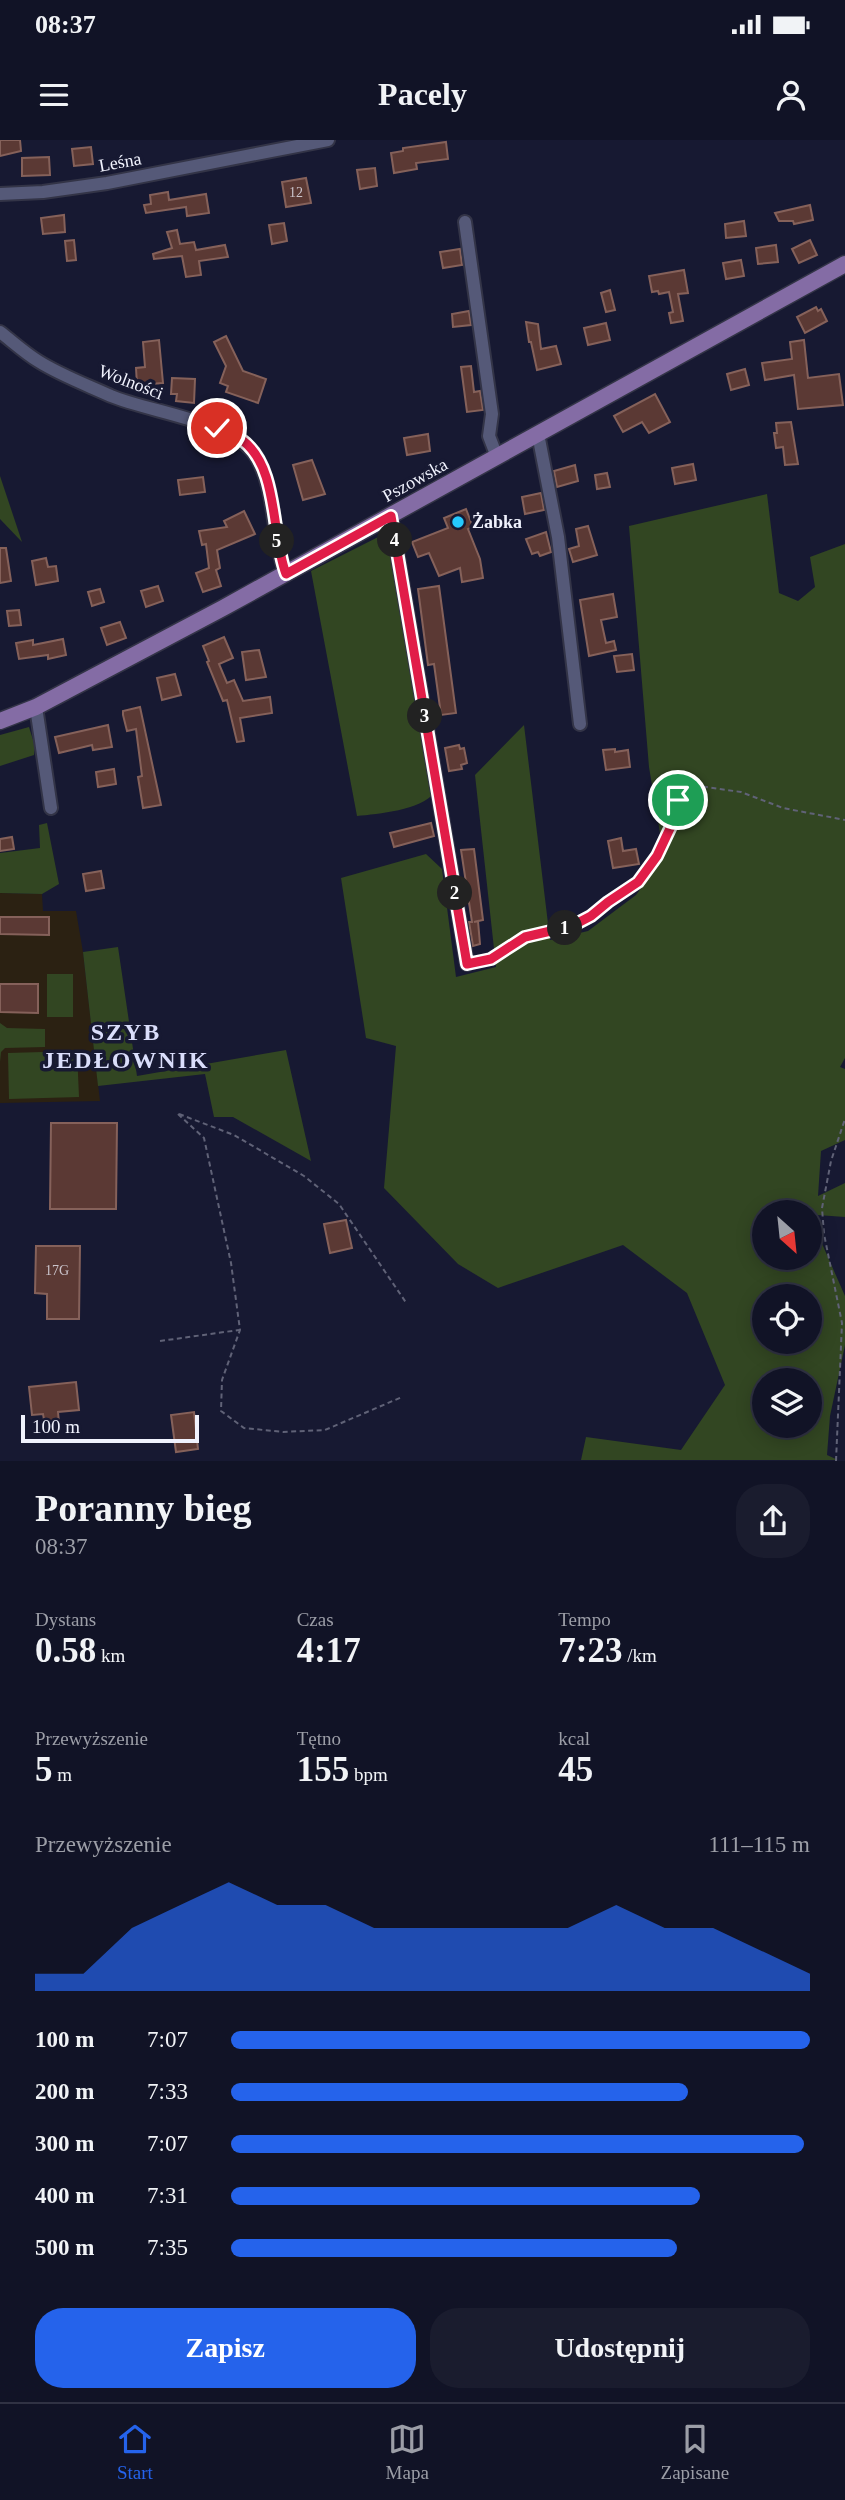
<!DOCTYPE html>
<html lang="pl">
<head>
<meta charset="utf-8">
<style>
  :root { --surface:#111326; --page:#1a1c2e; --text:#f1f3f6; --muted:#9c9ea7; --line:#303243; --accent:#2563eb }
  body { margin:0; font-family:"Times New Roman",serif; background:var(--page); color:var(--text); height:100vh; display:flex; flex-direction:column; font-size:26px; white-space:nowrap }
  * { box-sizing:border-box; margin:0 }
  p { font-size:23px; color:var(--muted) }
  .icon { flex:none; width:38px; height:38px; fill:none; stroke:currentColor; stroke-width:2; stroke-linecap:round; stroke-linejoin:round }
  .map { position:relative; height:1321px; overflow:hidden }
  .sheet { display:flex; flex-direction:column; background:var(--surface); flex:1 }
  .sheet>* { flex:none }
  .needle { width:46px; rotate:153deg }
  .controls { position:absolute; left:752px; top:1060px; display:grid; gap:14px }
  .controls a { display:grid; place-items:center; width:70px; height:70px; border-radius:50%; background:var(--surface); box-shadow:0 4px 18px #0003,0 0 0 2px var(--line); font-size:35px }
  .scale { position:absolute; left:21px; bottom:18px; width:178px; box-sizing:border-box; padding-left:7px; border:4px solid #f0f2fd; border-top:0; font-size:19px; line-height:24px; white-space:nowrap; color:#f0f2fd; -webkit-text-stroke:5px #171932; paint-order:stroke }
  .pin { position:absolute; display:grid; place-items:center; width:60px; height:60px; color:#fff; margin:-30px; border:4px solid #fff; border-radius:50%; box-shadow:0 2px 7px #0007 }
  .km { position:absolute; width:35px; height:35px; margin:-18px; border-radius:50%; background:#222; color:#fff; font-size:19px; line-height:35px; text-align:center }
  .round { display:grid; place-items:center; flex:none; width:74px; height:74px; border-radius:28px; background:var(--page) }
  .head { display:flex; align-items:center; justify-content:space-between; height:119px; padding:0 35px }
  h1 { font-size:38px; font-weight:700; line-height:52px }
  .figures { display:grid; grid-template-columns:repeat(3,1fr); gap:10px; height:119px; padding:7px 35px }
  .figures div { display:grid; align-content:center }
  .figures b { font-size:35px; font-weight:700 }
  .figures small { font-size:19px; font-weight:400 }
  .figures p { font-size:19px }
  .chart { height:196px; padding:14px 35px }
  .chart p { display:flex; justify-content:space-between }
  .chart svg { width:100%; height:126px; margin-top:7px; fill:var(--accent); opacity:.7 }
  .primary-button { display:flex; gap:14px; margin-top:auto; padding:14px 35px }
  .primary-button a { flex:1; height:80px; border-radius:28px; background:var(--accent); color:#fff; font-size:28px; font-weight:700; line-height:80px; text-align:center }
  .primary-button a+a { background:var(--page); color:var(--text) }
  ul { padding:0 35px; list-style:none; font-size:23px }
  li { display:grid; grid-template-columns:112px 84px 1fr; align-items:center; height:52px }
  li i { height:18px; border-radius:9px; background:var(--accent) }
  .status { display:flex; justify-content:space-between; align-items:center; height:49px; padding:0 35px; background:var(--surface); direction:ltr }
  .status svg { height:19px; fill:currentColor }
  header { display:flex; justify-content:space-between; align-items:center; height:91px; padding:0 35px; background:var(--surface); font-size:32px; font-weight:700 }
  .menu { display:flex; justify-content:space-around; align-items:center; height:98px; border-top:2px solid var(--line); background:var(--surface); font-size:19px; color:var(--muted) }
  .menu a { display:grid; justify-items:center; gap:4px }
  .menu .selected { color:var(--accent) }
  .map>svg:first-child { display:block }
  .education { fill:#2b2112 }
  .green { fill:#324622; fill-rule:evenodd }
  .building { fill:#5b3934; stroke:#85615a; stroke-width:2 }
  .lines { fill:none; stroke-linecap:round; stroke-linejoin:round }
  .minor-casing { stroke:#333447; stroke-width:16 }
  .major-casing { stroke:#333447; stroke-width:19 }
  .path { stroke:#606277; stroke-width:2; stroke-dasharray:5 3.5; stroke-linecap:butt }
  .minor { stroke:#555978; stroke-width:12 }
  .major { stroke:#846ca5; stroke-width:16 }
  .route-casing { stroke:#fff; stroke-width:14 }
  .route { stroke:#e11d48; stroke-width:9 }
  .poi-dot { fill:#25c9fe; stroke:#171932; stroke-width:2.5 }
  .labels { text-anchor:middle; stroke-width:7; stroke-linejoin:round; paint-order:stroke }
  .number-label { font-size:14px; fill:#cbc4cb }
  .street-label { font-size:18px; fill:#f0f2fd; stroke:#171932 }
  .poi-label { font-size:18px; font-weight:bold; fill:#f0f2fd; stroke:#171932; text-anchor:start }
  .district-label { font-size:24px; font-weight:bold; letter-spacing:2px; fill:#dadefb; stroke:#171932 }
</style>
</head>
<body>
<div class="status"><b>08:37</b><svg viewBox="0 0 49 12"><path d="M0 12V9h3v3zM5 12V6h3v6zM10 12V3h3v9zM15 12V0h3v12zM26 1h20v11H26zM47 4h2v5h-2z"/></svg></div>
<header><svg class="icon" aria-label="menu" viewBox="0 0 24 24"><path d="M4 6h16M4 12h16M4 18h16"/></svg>Pacely<svg class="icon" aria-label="person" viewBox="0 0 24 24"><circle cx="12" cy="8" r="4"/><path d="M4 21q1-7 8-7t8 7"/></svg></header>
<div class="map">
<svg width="845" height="1321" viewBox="0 0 845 1321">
  <rect width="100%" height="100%" fill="#171932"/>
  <!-- education -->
  <polygon class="education" points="0,753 42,754 43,771 76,771 83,812 100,961 0,963"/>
  <!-- green -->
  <g class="green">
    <polygon points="0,336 22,402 0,379"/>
    <path d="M767,354L779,453L798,461L815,447L810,417L845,404V918L840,927L845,929V1000L821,1011L818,1056L845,1043V1077L817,1075L816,1090L845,1156V1205L830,1276L827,1315L838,1320H581L586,1297L681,1310L725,1245L687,1153L623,1105L498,1148L458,1124L384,1048L396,906L366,898L341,738L426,714L442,729L456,837L496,827L475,635L524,585L550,800L588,791L636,755L664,717L649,627L629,386ZM765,1073H810V1118H765ZM765,1157H810V1202H765ZM765,1241H810V1286H765Z"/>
    <path d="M388,392L434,653C421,670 378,674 357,676L311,431Z"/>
    <polygon points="29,587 35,606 34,615 0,626 0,595"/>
    <polygon points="47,683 59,744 42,754 0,753 0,713 40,708 39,685"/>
    <polygon points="118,807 137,936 286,910 311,1021 233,977 214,977 205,934 98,946 83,812"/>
    <rect x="47" y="834" width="26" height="43"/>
    <polygon points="0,883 7,888 45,889 45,907 5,908 1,912 0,922"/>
    <polygon points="77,911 79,957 9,959 8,913"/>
  </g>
  <!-- building -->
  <g class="building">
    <polygon points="0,0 20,0 21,11 0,16"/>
    <polygon points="446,2 448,19 416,23 417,29 394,33 391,13 403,11 403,8"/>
    <polygon points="91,7 93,24 74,26 72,9"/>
    <polygon points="49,17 50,35 22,36 22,18"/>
    <polygon points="375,28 377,46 360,49 357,30"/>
    <polygon points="306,38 311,63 286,67 282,42"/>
    <polygon points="168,52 169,60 206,54 209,73 187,76 186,67 146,73 144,65 151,64 150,55"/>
    <polygon points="810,65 813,80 794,84 793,81 779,81 775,73"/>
    <polygon points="64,75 65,92 43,94 41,78"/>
    <polygon points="744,81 746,96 726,98 725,84"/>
    <polygon points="284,83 287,101 272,104 269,85"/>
    <polygon points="177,90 180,104 194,102 196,110 225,105 228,117 199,121 201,135 186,137 182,116 154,119 153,114 172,108 167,92"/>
    <polygon points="74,100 76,120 67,121 65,101"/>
    <polygon points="810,100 817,115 799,123 792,109"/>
    <polygon points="776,105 778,122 758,124 756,108"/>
    <polygon points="460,109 462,125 443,128 440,112"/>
    <polygon points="741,120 744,136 726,139 723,123"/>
    <polygon points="684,130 688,153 678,154 683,181 671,183 669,173 673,172 669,152 659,154 658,151 652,152 649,136"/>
    <polygon points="610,150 615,170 606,172 601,153"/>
    <polygon points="816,167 818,171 821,169 827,181 805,193 797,177"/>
    <polygon points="469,171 471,185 453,187 452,174"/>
    <polygon points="526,182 538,184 541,209 556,206 561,224 537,230 531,202 529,202"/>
    <polygon points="606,183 610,200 588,205 584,188"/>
    <polygon points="226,196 243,231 266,239 258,263 226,252 228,246 220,243 226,226 214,202"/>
    <polygon points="159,200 163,243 137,245 136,228 145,227 143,202"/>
    <polygon points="804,200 808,238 839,234 843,265 798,269 794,235 765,240 762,223 792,219 790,202"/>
    <polygon points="471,226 474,252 480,251 483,270 467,272 461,227"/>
    <polygon points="745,229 749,245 731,250 727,234"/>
    <polygon points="172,238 195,239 194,263 176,261 177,254 171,254"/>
    <polygon points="655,254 670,282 649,293 642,282 623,292 614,276"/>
    <polygon points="791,282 798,324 785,325 783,307 776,308 774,293 777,293 776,283"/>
    <polygon points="428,294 430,311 407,315 404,298"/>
    <polygon points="312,320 325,354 303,360 293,325"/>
    <polygon points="693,324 696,340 675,344 672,328"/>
    <polygon points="575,325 578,341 557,347 554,331"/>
    <polygon points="607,333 610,347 597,349 595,335"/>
    <polygon points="203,337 205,352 180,355 178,340"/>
    <polygon points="541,353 544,370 525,374 522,357"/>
    <polygon points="466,369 473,387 468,389 480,419 483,438 462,442 460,428 439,436 429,413 418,417 412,402 448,388 444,378"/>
    <polygon points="244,371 255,394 217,410 220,428 216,430 221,446 203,452 196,433 209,428 206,404 202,405 199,391 227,387 224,381"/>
    <polygon points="588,386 597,415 573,422 569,409 579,406 576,389"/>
    <polygon points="546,392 551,412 540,416 538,412 532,414 526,399"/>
    <polygon points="0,408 6,408 11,441 0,443"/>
    <polygon points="46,418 48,427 56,426 58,441 36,445 32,421"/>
    <polygon points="158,446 163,461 146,467 141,451"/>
    <polygon points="439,446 456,573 441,575 434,524 428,525 418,449"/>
    <polygon points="100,449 104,462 92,466 88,452"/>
    <polygon points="613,454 617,477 601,480 606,503 614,501 616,510 589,516 580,460"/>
    <polygon points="19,470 21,485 9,486 7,471"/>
    <polygon points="120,482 126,498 107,505 101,488"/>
    <polygon points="224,497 233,518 219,524 227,543 234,540 243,561 270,557 272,573 240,578 244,601 237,602 227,560 223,561 207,522 209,521 203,506"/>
    <polygon points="63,499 66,515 48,519 48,515 19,519 16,503 33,500 33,505"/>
    <polygon points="259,510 266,537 246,540 242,512"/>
    <polygon points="632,514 634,530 617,532 614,516"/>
    <polygon points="175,534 181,555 162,560 157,538"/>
    <polygon points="140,567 161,665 143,668 138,637 142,636 136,589 127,591 123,575 123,571"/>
    <polygon points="108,585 112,607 93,610 92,605 59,613 55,597"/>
    <polygon points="459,605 460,609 464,608 467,623 461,625 462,629 449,631 445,608"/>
    <polygon points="615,609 615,612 628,610 630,627 606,630 603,610"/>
    <polygon points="114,629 116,644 98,647 96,632"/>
    <polygon points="431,683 434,696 394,707 390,693"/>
    <polygon points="12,697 14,709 0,711 0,699"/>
    <polygon points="621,698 623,711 636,709 639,724 613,728 608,701"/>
    <polygon points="474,709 483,780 474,782 478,781 480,804 473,806 469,782 472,782 461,710"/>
    <polygon points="101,731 104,748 86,751 83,734"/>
    <polygon points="0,777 49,777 49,795 0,794"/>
    <polygon points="0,844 38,844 38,873 0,872"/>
    <polygon points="51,983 117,983 116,1069 50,1069"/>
    <polygon points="346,1080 352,1108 330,1113 324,1084"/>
    <polygon points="36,1106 80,1106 79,1179 47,1179 47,1154 35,1153"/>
    <polygon points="76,1242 79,1270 58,1272 59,1283 45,1285 43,1274 32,1275 29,1247"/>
    <polygon points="194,1272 198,1309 176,1312 171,1275"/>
  </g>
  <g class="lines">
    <defs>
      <g id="minor">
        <polyline points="0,54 43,52 107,43 328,0"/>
        <polyline points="465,82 492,274 489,296 497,317"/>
        <path d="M0,192C13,202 25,213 38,221C60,235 87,245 111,256C149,272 235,282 256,316C277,351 271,396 286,434"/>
        <polyline points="538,294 558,397 580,584"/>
        <polyline points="391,376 467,824"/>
        <polyline points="36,567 51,668"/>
      </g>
      <polyline id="major" points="0,581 36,567 223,468 845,124"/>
    </defs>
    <!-- minor casing -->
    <use href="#minor" class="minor-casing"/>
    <!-- major casing -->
    <use href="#major" class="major-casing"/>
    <!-- path -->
    <g class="path">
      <polyline points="478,822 491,819 525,797 572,786 591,776 608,762 638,742 657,717 675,680 678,660 692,645 741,652 783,668 845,680"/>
      <polyline points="178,974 204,998 231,1123 240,1190 222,1240 221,1271 244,1288 283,1292 325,1290 402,1257"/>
      <polyline points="179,974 234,995 304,1036 339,1064 407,1164"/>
      <polyline points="160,1201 239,1190"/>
      <polyline points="836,1321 842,1183 824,1094 822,1068 831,1021 845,979"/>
    </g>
    <!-- minor -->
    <use href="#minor" class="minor"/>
    <!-- major -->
    <use href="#major" class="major"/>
  </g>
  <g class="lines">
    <defs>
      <path id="route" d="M217,288C225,292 235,295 242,300C279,327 271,395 286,434L391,376L467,824L491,819L525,797L572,786L591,776L608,762L638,742L657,716L674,680L678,660"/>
    </defs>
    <!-- route casing -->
    <use href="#route" class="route-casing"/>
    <!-- route -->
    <use href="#route" class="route"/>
  </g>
  <!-- markers -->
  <circle class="poi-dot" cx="458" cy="382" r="7"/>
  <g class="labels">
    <!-- number labels -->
    <g class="number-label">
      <text x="296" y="57">12</text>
      <text x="57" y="1135">17G</text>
    </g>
    <!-- street labels -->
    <g class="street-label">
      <text transform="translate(120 22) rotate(-10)" y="6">Leśna</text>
      <text transform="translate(131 242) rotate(21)" y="6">Wolności</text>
      <text transform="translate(415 340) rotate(-29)" y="6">Pszowska</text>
    </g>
    <!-- poi labels -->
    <g class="poi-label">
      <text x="472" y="388">Żabka</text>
    </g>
    <!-- district labels -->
    <g class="district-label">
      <text x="126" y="900">SZYB<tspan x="126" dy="28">JEDŁOWNIK</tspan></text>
    </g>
  </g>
</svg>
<div class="controls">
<a><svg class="needle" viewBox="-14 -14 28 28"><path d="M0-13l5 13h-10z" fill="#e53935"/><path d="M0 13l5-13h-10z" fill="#9c9ea7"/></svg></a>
<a><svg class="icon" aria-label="locate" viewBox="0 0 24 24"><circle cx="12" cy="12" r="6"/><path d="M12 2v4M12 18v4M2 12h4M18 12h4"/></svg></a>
<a><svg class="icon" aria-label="layers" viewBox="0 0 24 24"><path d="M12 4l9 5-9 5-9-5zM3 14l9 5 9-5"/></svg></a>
</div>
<div class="scale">100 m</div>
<div class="pin" style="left:678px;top:660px;background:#1e9e55"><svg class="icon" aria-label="arrive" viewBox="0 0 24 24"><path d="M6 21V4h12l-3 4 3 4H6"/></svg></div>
<div class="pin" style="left:217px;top:288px;background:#d93025"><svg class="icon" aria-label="check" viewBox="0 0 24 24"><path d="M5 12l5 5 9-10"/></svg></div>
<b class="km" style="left:565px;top:788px">1</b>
<b class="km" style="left:455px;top:753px">2</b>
<b class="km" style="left:425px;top:576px">3</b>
<b class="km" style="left:395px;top:400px">4</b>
<b class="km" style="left:277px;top:401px">5</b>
</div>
<section class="sheet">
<div class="head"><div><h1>Poranny bieg</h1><p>08:37</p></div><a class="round"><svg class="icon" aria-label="share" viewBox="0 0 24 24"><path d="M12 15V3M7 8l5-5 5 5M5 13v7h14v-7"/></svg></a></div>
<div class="figures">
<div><p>Dystans</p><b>0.58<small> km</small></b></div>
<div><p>Czas</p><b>4:17</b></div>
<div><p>Tempo</p><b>7:23<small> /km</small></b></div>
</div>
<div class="figures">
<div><p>Przewyższenie</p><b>5<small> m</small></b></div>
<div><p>Tętno</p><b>155<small> bpm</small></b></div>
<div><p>kcal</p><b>45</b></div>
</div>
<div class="chart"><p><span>Przewyższenie</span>111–115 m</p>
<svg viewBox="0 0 160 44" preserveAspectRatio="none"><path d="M0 44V38L10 38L20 22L30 14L40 6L50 14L60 14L70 22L80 22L90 22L100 22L110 22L120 14L130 22L140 22L150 30L160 38V44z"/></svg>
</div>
<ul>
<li><b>100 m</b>7:07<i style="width:100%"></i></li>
<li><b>200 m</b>7:33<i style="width:79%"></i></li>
<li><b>300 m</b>7:07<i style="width:99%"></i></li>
<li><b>400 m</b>7:31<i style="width:81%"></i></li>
<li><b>500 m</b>7:35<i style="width:77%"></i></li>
</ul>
<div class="primary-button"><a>Zapisz</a><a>Udostępnij</a></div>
</section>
<nav class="menu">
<a class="selected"><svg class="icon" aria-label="home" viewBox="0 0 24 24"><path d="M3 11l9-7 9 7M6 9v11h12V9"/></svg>Start</a>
<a><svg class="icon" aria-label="map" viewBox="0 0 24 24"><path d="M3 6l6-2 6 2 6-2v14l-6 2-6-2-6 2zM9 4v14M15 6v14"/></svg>Mapa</a>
<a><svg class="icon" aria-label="saved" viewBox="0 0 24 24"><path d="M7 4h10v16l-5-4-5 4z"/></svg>Zapisane</a>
</nav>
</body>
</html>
